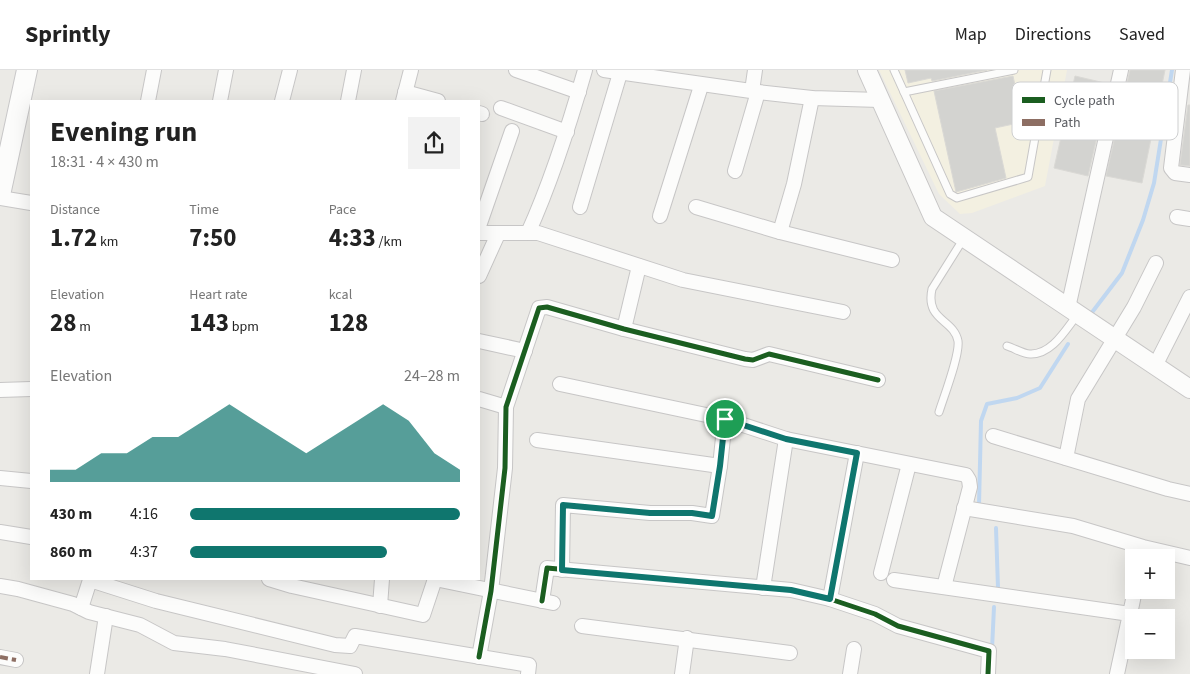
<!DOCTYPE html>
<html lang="en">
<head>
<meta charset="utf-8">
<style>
  :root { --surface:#fff; --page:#f2f2f2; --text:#222; --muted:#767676; --line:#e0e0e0; --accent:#0f766e }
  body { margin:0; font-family:"Source Sans 3",sans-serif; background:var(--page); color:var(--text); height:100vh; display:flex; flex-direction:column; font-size:19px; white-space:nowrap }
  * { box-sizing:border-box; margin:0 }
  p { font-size:16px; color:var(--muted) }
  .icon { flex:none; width:28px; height:28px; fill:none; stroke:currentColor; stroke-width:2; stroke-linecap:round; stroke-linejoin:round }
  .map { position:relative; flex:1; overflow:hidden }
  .drawer { position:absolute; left:30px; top:30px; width:450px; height:480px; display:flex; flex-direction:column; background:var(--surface); border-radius:0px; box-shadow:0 5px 20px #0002 }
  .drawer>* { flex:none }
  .buttons { position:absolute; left:1125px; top:479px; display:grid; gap:10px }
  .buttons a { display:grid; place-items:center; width:50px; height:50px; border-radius:0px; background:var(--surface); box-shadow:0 5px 20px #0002; font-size:25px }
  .pin { position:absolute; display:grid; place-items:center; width:42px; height:42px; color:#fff; margin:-21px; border:2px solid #fff; border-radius:50%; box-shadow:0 1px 5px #0007 }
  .round { display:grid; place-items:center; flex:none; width:52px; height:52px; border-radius:0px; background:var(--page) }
  .headline { display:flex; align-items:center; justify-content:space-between; height:85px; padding:0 20px }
  h1 { font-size:28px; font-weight:700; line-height:38px }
  .figures { display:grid; grid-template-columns:repeat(3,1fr); gap:8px; height:85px; padding:5px 20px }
  .figures div { display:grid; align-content:center }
  .figures b { font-size:25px; font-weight:700 }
  .figures small { font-size:14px; font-weight:400 }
  .figures p { font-size:14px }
  .chart { height:140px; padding:10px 20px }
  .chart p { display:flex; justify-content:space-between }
  .chart svg { width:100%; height:90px; margin-top:5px; fill:var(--accent); opacity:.7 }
  ul { padding:0 20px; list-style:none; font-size:16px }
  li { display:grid; grid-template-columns:80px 60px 1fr; align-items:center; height:38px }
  li i { height:12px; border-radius:6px; background:var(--accent) }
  header { display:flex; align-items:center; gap:30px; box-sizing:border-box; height:70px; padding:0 25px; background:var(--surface); border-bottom:1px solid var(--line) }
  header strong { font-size:24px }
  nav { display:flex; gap:28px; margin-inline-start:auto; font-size:18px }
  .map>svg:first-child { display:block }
  .commercial { fill:#f3f0e1 }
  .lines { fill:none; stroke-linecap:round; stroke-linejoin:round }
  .stream { stroke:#c0d7f0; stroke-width:4 }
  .building { fill:#d3d3d0; stroke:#dad9d5 }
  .service-casing { stroke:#c7c6c6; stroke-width:9 }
  .minor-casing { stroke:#c7c6c6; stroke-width:16 }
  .tertiary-casing { stroke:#c7c6c6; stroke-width:20 }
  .secondary-casing { stroke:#c8c7c8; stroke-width:22 }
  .service { stroke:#fcfcfb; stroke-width:7 }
  .minor { stroke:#fcfcfb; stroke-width:14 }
  .tertiary { stroke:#fcfcfb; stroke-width:18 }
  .secondary { stroke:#fcfcfb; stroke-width:20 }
  .quiet { stroke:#8d6e63; stroke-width:4; stroke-dasharray:8 4; stroke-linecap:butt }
  .cycleway-casing { stroke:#fff; stroke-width:8 }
  .cycleway { stroke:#1b5e20; stroke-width:5 }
  .route-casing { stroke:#fff; stroke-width:10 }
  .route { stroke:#0f766e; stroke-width:6 }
  .key { fill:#fff; stroke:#cecfd0; stroke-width:1 }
  .key-label { font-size:14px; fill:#5c5e63 }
</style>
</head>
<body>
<header>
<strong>Sprintly</strong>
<nav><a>Map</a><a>Directions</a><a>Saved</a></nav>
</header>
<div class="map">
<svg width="1190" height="604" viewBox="0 0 1190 604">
  <rect width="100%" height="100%" fill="#ebeae6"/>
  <!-- commercial -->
  <polygon class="commercial" points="879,0 1067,0 1045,116 972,143 960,144 939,124"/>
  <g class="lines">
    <!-- stream -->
    <g class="stream">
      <polyline points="1090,245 1122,203 1143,150 1154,113 1172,0"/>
      <polyline points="979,435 981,351 987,334 1017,328 1040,318 1068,274"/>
      <polyline points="996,458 998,518"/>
      <polyline points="992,579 994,537"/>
    </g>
  </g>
  <!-- building -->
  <g class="building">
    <polygon points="905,0 987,0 932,11 931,8 908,13"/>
    <polygon points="1130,0 1165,0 1142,113 1106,106"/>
    <polygon points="1013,6 1023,52 995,58 1006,108 956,122 934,21"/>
    <polygon points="1075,6 1109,14 1088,106 1054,98"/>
    <polygon points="1188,35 1190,35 1190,96 1180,95"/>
  </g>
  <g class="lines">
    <defs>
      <g id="service">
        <polyline points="894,0 904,22"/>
        <polyline points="1014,0 904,22 950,124 957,128 1028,107 1047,0"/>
        <path d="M1007,276C1014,278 1023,284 1030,284C1052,285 1066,259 1078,244"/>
        <path d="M939,342C944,326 960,285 958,271C954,249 925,251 932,219L964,168"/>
      </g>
      <g id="minor">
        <polyline points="516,0 579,22"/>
        <polyline points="604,0 758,22 812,28 880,30"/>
        <polyline points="1183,0 1171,98 1175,103 1190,105"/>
        <polyline points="752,21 755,0"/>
        <polyline points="405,22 438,31"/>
        <polyline points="148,31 154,0"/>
        <polyline points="220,31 226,0"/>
        <polyline points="282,31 290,0"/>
        <polyline points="348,31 354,0"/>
        <polyline points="403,31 411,0"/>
        <polyline points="501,38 567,62"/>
        <polyline points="479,43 482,44"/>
        <polyline points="735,101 758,22"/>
        <polyline points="0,128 31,133"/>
        <polyline points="580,137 621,0"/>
        <polyline points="696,137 780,162 892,190"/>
        <polyline points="660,146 701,16"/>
        <polyline points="1177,147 1190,149"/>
        <polyline points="479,156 512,61"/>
        <polyline points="780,162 794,114 812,28"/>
        <polyline points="479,163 538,163 683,210 843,242"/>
        <path d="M528,163C552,110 569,56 585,0"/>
        <polyline points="479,206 498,164"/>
        <polyline points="1068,238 1121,0"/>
        <polyline points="624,259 639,196"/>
        <polyline points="479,271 525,281"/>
        <polyline points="1155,296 1190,227"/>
        <polyline points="560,314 725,349 786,369 966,405 969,410 970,417 944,517"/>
        <polyline points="0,320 31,319"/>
        <polyline points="479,329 506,337"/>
        <polyline points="993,366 1168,419 1190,424"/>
        <polyline points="537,370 720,396 725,349"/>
        <polyline points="1066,388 1078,329 1134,237 1156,193"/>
        <polyline points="0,408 31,411"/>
        <polyline points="964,438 1073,456 1143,477 1190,488"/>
        <polyline points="0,462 31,467"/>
        <polyline points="562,500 563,435 650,443 692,443 712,446 720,396"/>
        <polyline points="881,503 909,394"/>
        <polyline points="269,509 292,516 423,545 435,509"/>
        <polyline points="435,509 553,533"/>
        <polyline points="894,510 1130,544 1117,604"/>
        <polyline points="0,516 18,519 73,534 89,542 140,555 174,573 225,579 355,604"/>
        <polyline points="763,518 786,369"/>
        <polyline points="830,529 857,383"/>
        <polyline points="542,531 547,498 791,520 830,529 875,544 898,556 989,581 988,604"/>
        <polyline points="380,536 382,509"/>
        <polyline points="81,538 90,510 156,531 335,575 350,576 355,566 529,595 528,604"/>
        <polyline points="1130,544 1135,520"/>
        <polyline points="582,556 790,583"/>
        <polyline points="0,587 16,590"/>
        <polyline points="479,587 491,521 505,398 506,337 539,238 547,237 624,259 745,289 753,290 769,284 878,310"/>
        <polyline points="97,604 106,546"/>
        <polyline points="682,604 687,568"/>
        <polyline points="850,604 854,579"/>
      </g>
      <polyline id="tertiary" points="867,0 933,147 1190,319"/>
      <polyline id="secondary" points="0,125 27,0"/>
    </defs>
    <!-- service casing -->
    <use href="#service" class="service-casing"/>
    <!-- minor casing -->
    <use href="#minor" class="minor-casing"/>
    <!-- tertiary casing -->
    <use href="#tertiary" class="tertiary-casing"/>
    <!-- secondary casing -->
    <use href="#secondary" class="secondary-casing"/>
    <!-- service -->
    <use href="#service" class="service"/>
    <!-- minor -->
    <use href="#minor" class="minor"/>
    <!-- tertiary -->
    <use href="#tertiary" class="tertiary"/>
    <!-- secondary -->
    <use href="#secondary" class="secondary"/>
    <!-- quiet -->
    <polyline class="quiet" points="0,587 16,590"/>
    <defs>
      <g id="cycleway">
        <polyline points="542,531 547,498 791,520 830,529 875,544 898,556 989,581 988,604"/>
        <polyline points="479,587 491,521 505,398 506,337 539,238 547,237 624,259 745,289 753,290 769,284 878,310"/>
      </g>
    </defs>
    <!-- cycleway casing -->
    <use href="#cycleway" class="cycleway-casing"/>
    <!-- cycleway -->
    <use href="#cycleway" class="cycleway"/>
  </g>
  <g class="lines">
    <defs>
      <polygon id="route" points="725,349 786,369 857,383 830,529 791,520 562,500 563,435 650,443 692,443 712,446 720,396"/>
    </defs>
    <!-- route casing -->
    <use href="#route" class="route-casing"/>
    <!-- route -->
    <use href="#route" class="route"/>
  </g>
  <!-- legend -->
  <rect x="1012" y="12" width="166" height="58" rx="8" class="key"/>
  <rect x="1022" y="27" width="23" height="6" fill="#1b5e20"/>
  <rect x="1022" y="49" width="23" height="7" fill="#8d6e63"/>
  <g class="key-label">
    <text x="1054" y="35">Cycle path</text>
    <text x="1054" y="57">Path</text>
  </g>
</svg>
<div class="buttons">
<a>+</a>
<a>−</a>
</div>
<div class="pin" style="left:725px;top:349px;background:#1e9e55"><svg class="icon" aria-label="arrive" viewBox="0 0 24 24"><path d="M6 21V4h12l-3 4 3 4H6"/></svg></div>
<section class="drawer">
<div class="headline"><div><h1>Evening run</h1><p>18:31 · 4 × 430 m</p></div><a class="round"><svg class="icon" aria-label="share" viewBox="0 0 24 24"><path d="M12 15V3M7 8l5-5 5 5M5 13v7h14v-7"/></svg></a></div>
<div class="figures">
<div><p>Distance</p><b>1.72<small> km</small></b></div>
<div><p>Time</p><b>7:50</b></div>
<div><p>Pace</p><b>4:33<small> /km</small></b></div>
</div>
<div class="figures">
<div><p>Elevation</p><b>28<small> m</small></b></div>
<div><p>Heart rate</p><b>143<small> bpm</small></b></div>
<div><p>kcal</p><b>128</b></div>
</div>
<div class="chart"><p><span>Elevation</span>24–28 m</p>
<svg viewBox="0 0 160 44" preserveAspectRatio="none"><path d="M0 44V38L10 38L20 30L30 30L40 22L50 22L60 14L70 6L80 14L90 22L100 30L110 22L120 14L130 6L140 14L150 30L160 38V44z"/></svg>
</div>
<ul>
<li><b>430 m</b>4:16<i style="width:100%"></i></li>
<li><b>860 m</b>4:37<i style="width:73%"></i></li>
</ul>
</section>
</div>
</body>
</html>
